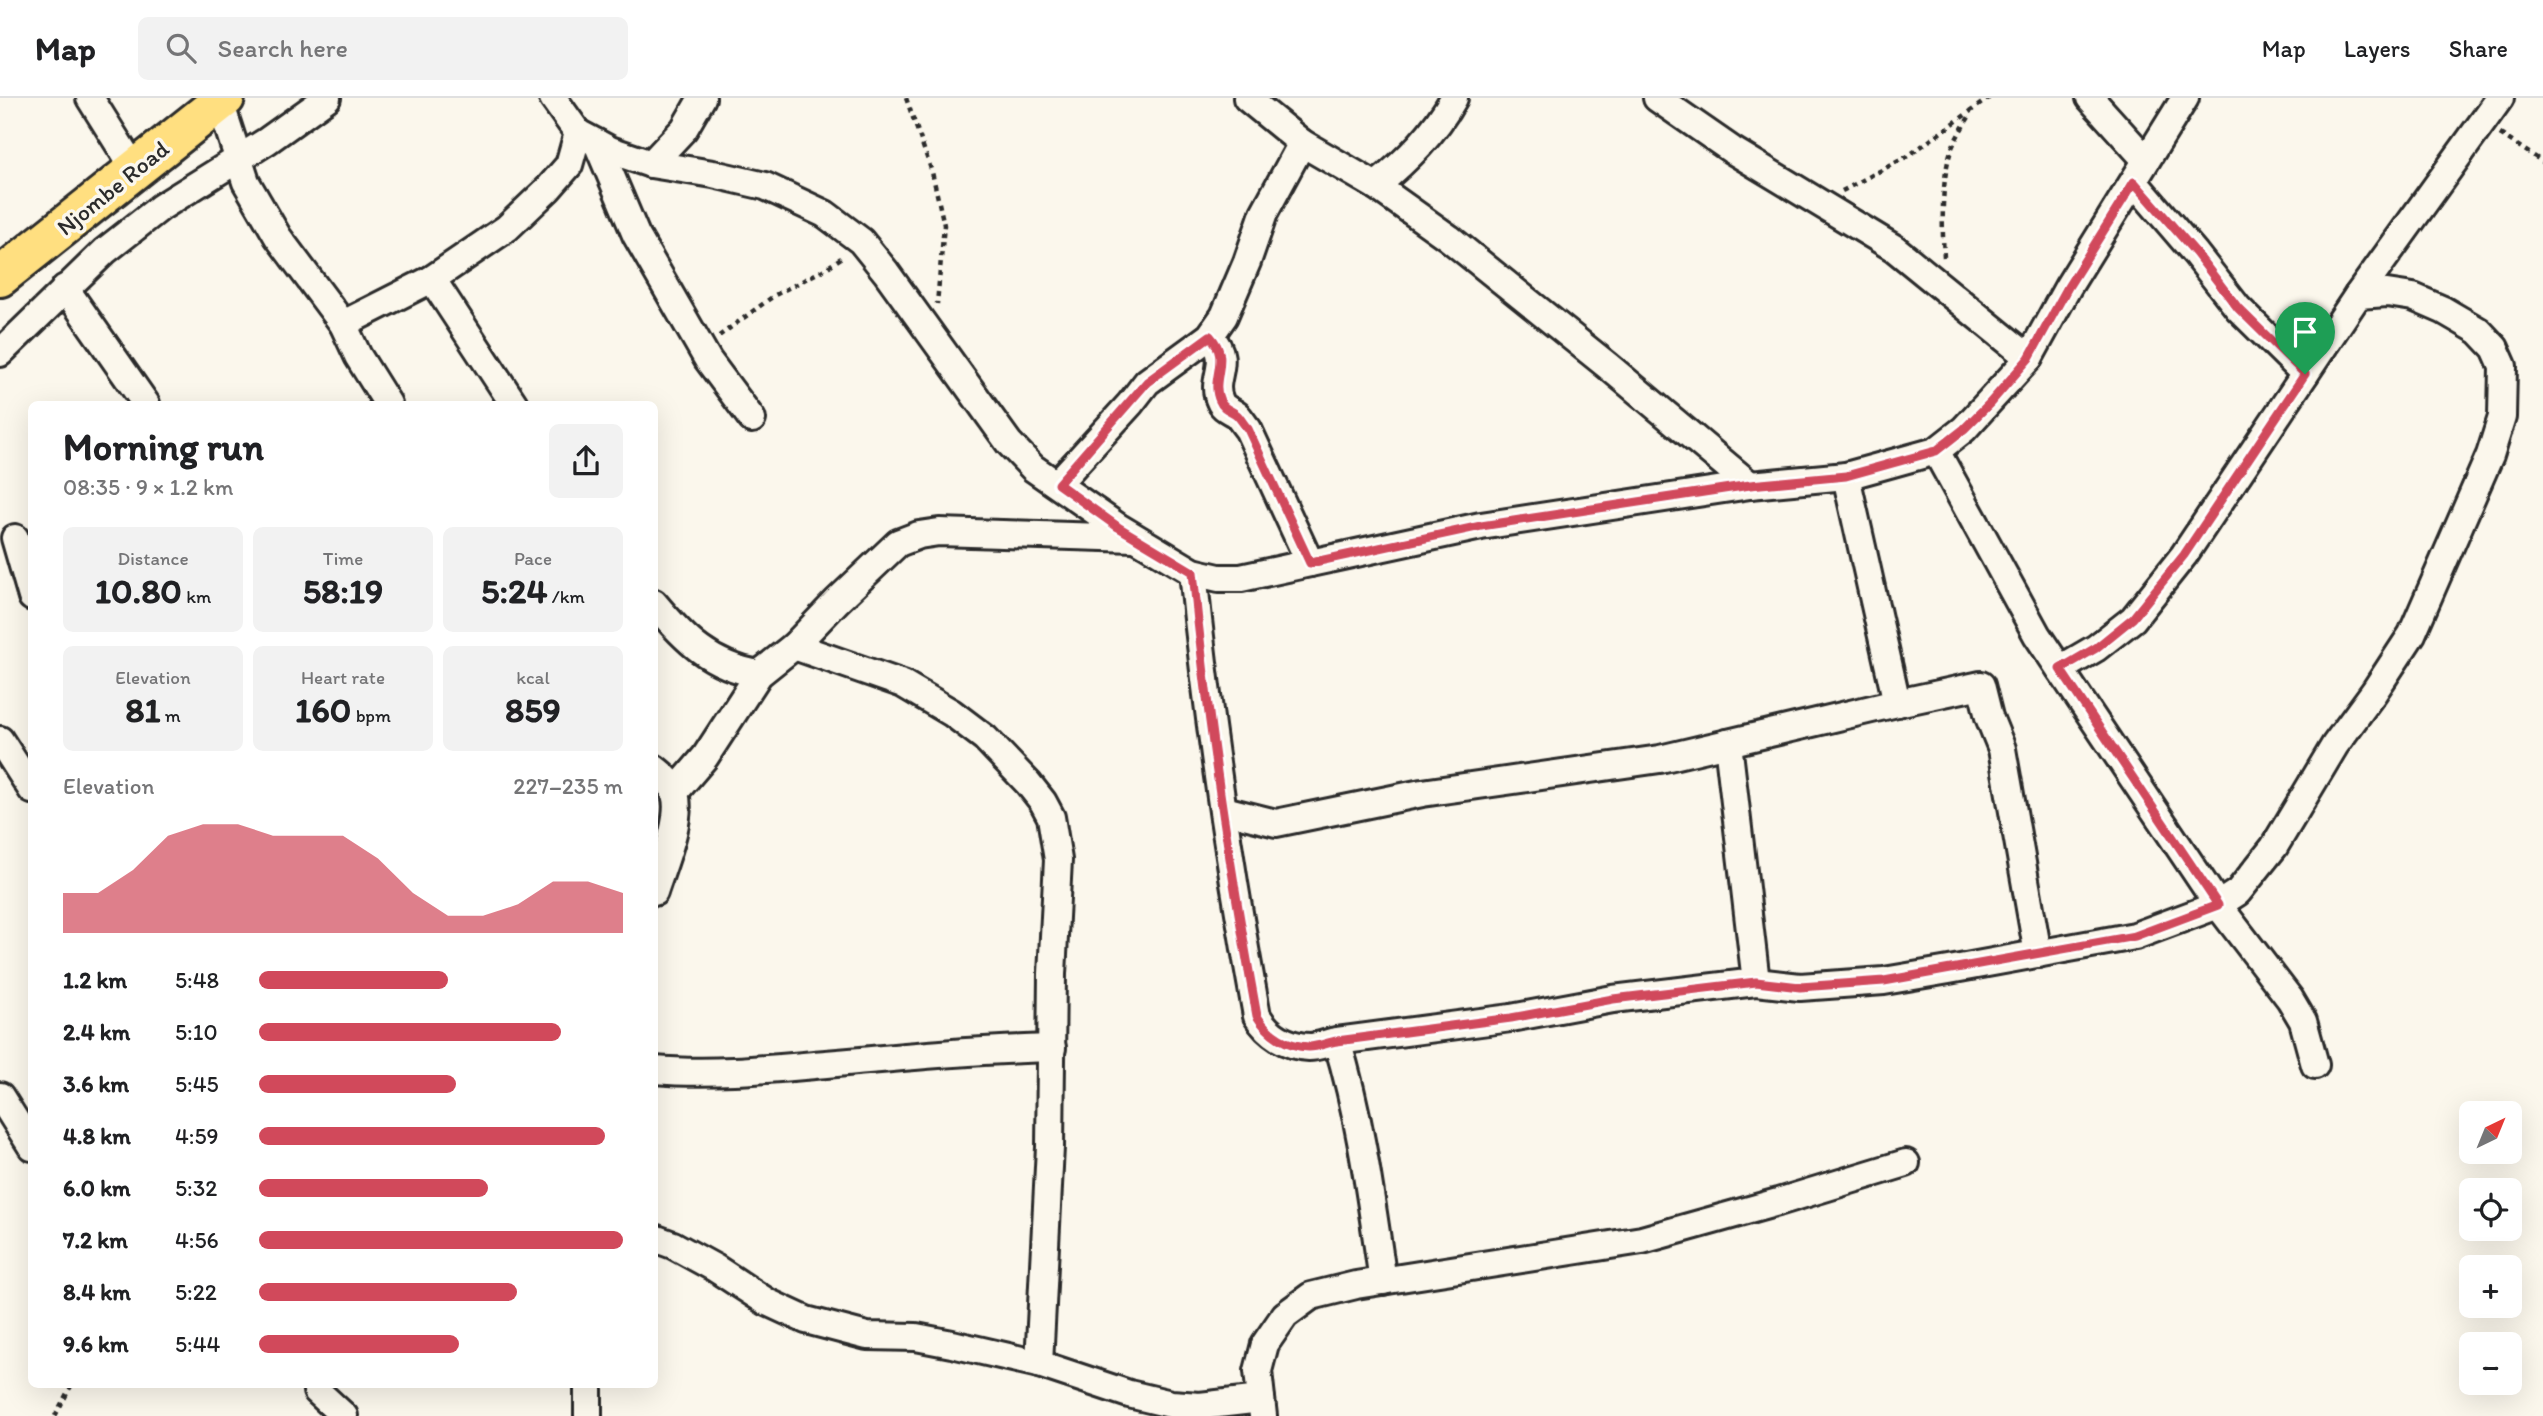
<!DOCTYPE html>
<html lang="en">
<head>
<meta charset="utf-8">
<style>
  :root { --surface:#fff; --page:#f2f2f2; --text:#202124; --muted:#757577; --line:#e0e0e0; --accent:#d1495b }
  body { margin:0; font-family:Itim,sans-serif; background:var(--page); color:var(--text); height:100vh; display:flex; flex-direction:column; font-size:26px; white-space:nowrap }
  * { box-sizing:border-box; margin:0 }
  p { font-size:23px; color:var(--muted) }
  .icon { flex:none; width:38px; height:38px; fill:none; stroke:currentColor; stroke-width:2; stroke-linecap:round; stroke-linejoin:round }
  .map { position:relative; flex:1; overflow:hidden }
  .details { position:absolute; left:28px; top:303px; width:630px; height:987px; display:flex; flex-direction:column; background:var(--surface); border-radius:10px; box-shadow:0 7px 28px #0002 }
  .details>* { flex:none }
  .needle { width:46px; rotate:43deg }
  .tools { position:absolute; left:2459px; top:1003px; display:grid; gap:14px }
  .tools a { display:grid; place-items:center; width:63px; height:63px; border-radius:10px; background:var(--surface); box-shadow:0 7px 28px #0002; font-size:35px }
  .pin { position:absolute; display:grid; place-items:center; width:60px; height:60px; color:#fff; margin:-72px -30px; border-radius:50% 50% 50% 0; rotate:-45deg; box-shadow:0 0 7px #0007 }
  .pin .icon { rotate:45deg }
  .round { display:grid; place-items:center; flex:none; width:74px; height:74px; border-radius:10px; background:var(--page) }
  .summary { display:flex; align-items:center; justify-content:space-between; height:119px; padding:0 35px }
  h1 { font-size:38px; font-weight:700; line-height:52px }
  .figures { display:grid; grid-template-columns:repeat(3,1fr); gap:10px; height:119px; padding:7px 35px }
  .figures div { display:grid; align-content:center; border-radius:10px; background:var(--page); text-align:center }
  .figures b { font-size:35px; font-weight:700 }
  .figures small { font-size:19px; font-weight:400 }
  .figures p { font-size:19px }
  .chart { height:196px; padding:14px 35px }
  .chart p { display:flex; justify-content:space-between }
  .chart svg { width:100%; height:126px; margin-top:7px; fill:var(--accent); opacity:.7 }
  ul { padding:0 35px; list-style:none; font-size:23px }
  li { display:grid; grid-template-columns:112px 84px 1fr; align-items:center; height:52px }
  li i { height:18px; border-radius:9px; background:var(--accent) }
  header { display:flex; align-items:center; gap:42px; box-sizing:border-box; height:98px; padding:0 35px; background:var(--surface); border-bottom:2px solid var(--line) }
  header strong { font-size:33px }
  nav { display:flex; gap:38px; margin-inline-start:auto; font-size:24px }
  .search { width:490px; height:63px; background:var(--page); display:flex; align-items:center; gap:18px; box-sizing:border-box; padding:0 24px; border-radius:10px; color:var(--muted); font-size:26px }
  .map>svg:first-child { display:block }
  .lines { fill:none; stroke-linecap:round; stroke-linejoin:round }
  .street-casing { stroke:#2b2b2b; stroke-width:32 }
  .highway-casing { stroke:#2b2b2b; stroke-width:44 }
  .path { stroke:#2b2b2b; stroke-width:4.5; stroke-dasharray:5 5; stroke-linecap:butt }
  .street { stroke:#fbf7ec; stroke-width:26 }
  .highway { stroke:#ffdf80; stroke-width:38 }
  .route-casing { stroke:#fff; stroke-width:14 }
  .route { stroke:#d1495b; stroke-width:9 }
  .labels { text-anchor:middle; stroke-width:7; stroke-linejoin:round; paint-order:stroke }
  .street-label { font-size:24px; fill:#2b2b2b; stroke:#fbf7ec }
</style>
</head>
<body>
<header>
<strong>Map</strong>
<div class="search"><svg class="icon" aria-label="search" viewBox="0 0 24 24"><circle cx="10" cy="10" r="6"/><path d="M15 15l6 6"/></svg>Search here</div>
<nav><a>Map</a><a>Layers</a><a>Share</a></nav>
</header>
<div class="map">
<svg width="2543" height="1318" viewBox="0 0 2543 1318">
  <rect width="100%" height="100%" fill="#fbf7ec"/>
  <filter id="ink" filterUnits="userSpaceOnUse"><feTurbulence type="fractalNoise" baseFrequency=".0143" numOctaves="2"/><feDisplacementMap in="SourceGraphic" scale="14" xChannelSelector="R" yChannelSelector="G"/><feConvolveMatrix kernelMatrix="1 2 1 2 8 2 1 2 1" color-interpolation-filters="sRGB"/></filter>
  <g filter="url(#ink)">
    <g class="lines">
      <defs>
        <g id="street">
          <polyline points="90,0 135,72"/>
          <polyline points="553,0 578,35 610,52 651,66 713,76 765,88 825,116 861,143 886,174 1009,345 1033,370 1118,429 1193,474 1219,480 1241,480 1481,428 1750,387 1846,378 1936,353 1964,331 2029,260 2068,189 2185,0"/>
          <polyline points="1247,0 1302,45 1376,88 1449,140 1608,268 1750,387"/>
          <polyline points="1657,0 1732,52 1894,150 2029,260"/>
          <polyline points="2090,0 2146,62"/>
          <polyline points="220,4 246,84 278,139 343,226 358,258 388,306"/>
          <polyline points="597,45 636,137 708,262 752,321"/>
          <polyline points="651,66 684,31 702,0"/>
          <polyline points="2134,84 2195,155 2238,210 2305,276"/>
          <path d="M1376,88C1407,62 1434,36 1454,0"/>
          <polyline points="432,181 514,306"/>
          <polyline points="65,190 146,306"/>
          <polyline points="343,226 432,181 507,130 548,91 569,67 578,35"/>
          <path d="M1210,238C1234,264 1209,280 1220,303C1223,311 1231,312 1237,317C1241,321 1244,327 1248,331L1310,465"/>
          <polyline points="0,255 105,153 161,109 267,43 327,0"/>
          <polyline points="1936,353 2037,537 2218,807 2290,901 2303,923 2315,967"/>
          <polyline points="1846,378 1897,605"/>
          <polyline points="1057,386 1130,306 1147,284 1210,238 1224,218 1247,164 1264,115 1302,45"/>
          <polyline points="15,440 32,499"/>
          <path d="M1193,474C1208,623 1230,771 1257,918C1268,936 1286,948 1309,949C1318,949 1329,944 1337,943L1511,920L1613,901L1756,884L1800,889L1884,883L1949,872L2135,838L2218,807L2238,794L2274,749L2335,647L2374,594L2412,536L2490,357L2502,319L2503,268L2495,250L2479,233L2443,212L2413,199L2387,195L2358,197"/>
          <path d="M654,505C685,542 710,568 759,576"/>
          <polyline points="794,548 903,586 952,615 985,640 1028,685 1043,704 1051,719 1058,762 1052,876 1050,1049 1039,1266"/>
          <polyline points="2060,571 2096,550 2133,521 2184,457 2358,197 2500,0"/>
          <polyline points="0,642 32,692"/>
          <polyline points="1728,645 1756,884"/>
          <path d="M654,670C663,677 672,684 675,696C683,720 662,769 654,794"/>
          <polyline points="675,694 705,659 759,576 794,548 837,503 898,445 919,437 939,434 1135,440"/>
          <polyline points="1224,712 1276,725 1422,695 1660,661 1897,605 1981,587 1989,619 2002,651 2038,856"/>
          <path d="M1337,943C1361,1021 1371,1102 1383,1183"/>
          <path d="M654,972C712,977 769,971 826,966C901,959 976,952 1052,950"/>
          <polyline points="0,998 32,1049"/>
          <polyline points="654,1140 673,1147 715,1170 767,1204 806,1222 867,1238 916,1239 952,1246 1039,1266 1129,1296 1171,1306 1200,1308 1261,1301"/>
          <polyline points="317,1293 344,1318"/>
          <polyline points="588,1318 588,1286"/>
          <polyline points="1263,1318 1258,1273 1265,1246 1285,1217 1311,1198 1356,1187 1642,1142 1778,1104 1906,1065"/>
        </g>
        <polyline id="highway" points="0,179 225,0"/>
      </defs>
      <!-- street casing -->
      <use href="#street" class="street-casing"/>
      <!-- highway casing -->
      <use href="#highway" class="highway-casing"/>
      <!-- path -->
      <g class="path">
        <polyline points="906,0 932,74 944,127 937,206"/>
        <polyline points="2500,36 2543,64"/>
        <polyline points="1842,93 1908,58 1989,0"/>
        <path d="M1944,159C1942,128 1941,79 1952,50C1957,38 1964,27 1971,16"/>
        <polyline points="719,238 775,197 825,171 844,158"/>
        <polyline points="55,1318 72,1286"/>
      </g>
      <!-- street -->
      <use href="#street" class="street"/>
      <!-- highway -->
      <use href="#highway" class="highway"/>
    </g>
  </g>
  <g class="lines" filter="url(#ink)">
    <defs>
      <path id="route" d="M2134,84L2196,155L2238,210L2305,276L2184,457L2133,520L2096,550L2060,571L2218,807L2135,838L1884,883L1800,889L1756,884L1613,901L1511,920L1337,943C1329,944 1318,949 1309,949C1286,948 1268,936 1257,918C1230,771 1207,623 1193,474L1118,429L1058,386L1147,284L1210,238C1232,262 1209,280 1220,303C1223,311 1231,312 1237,317C1241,321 1244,327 1248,331L1310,465L1481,428L1750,387L1846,378L1936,353L1964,331L1990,305L2029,260L2068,189Z"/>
    </defs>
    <!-- route casing -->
    <use href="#route" class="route-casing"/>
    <!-- route -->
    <use href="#route" class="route"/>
  </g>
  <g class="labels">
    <!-- street labels -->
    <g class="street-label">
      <text transform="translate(113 90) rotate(-39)" y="8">Njombe Road</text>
    </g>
  </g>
</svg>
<div class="tools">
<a><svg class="needle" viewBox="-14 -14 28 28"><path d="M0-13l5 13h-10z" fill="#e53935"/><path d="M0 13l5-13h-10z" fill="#757577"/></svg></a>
<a><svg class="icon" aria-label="locate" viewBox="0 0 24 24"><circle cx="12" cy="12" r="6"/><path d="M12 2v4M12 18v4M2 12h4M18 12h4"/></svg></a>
<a>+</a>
<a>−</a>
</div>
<div class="pin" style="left:2305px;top:276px;background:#1e9e55"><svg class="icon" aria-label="arrive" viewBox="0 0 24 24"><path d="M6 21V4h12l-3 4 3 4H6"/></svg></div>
<section class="details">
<div class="summary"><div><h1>Morning run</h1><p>08:35 · 9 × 1.2 km</p></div><a class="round"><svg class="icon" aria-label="share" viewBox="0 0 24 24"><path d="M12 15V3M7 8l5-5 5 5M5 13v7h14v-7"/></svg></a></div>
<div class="figures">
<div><p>Distance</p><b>10.80<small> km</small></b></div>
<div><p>Time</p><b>58:19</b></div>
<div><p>Pace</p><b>5:24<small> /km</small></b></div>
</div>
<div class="figures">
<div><p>Elevation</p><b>81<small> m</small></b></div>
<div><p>Heart rate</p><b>160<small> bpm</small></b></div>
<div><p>kcal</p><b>859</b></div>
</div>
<div class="chart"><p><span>Elevation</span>227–235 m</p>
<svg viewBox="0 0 160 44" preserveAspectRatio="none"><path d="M0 44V30L10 30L20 22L30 10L40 6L50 6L60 10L70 10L80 10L90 18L100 30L110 38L120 38L130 34L140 26L150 26L160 30V44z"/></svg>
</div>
<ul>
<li><b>1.2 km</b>5:48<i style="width:52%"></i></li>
<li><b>2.4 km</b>5:10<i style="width:83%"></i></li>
<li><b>3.6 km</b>5:45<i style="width:54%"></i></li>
<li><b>4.8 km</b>4:59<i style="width:95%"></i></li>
<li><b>6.0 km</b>5:32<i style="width:63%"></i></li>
<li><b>7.2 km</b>4:56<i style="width:100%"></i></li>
<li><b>8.4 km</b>5:22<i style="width:71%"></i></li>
<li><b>9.6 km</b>5:44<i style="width:55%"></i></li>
</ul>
</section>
</div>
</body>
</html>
